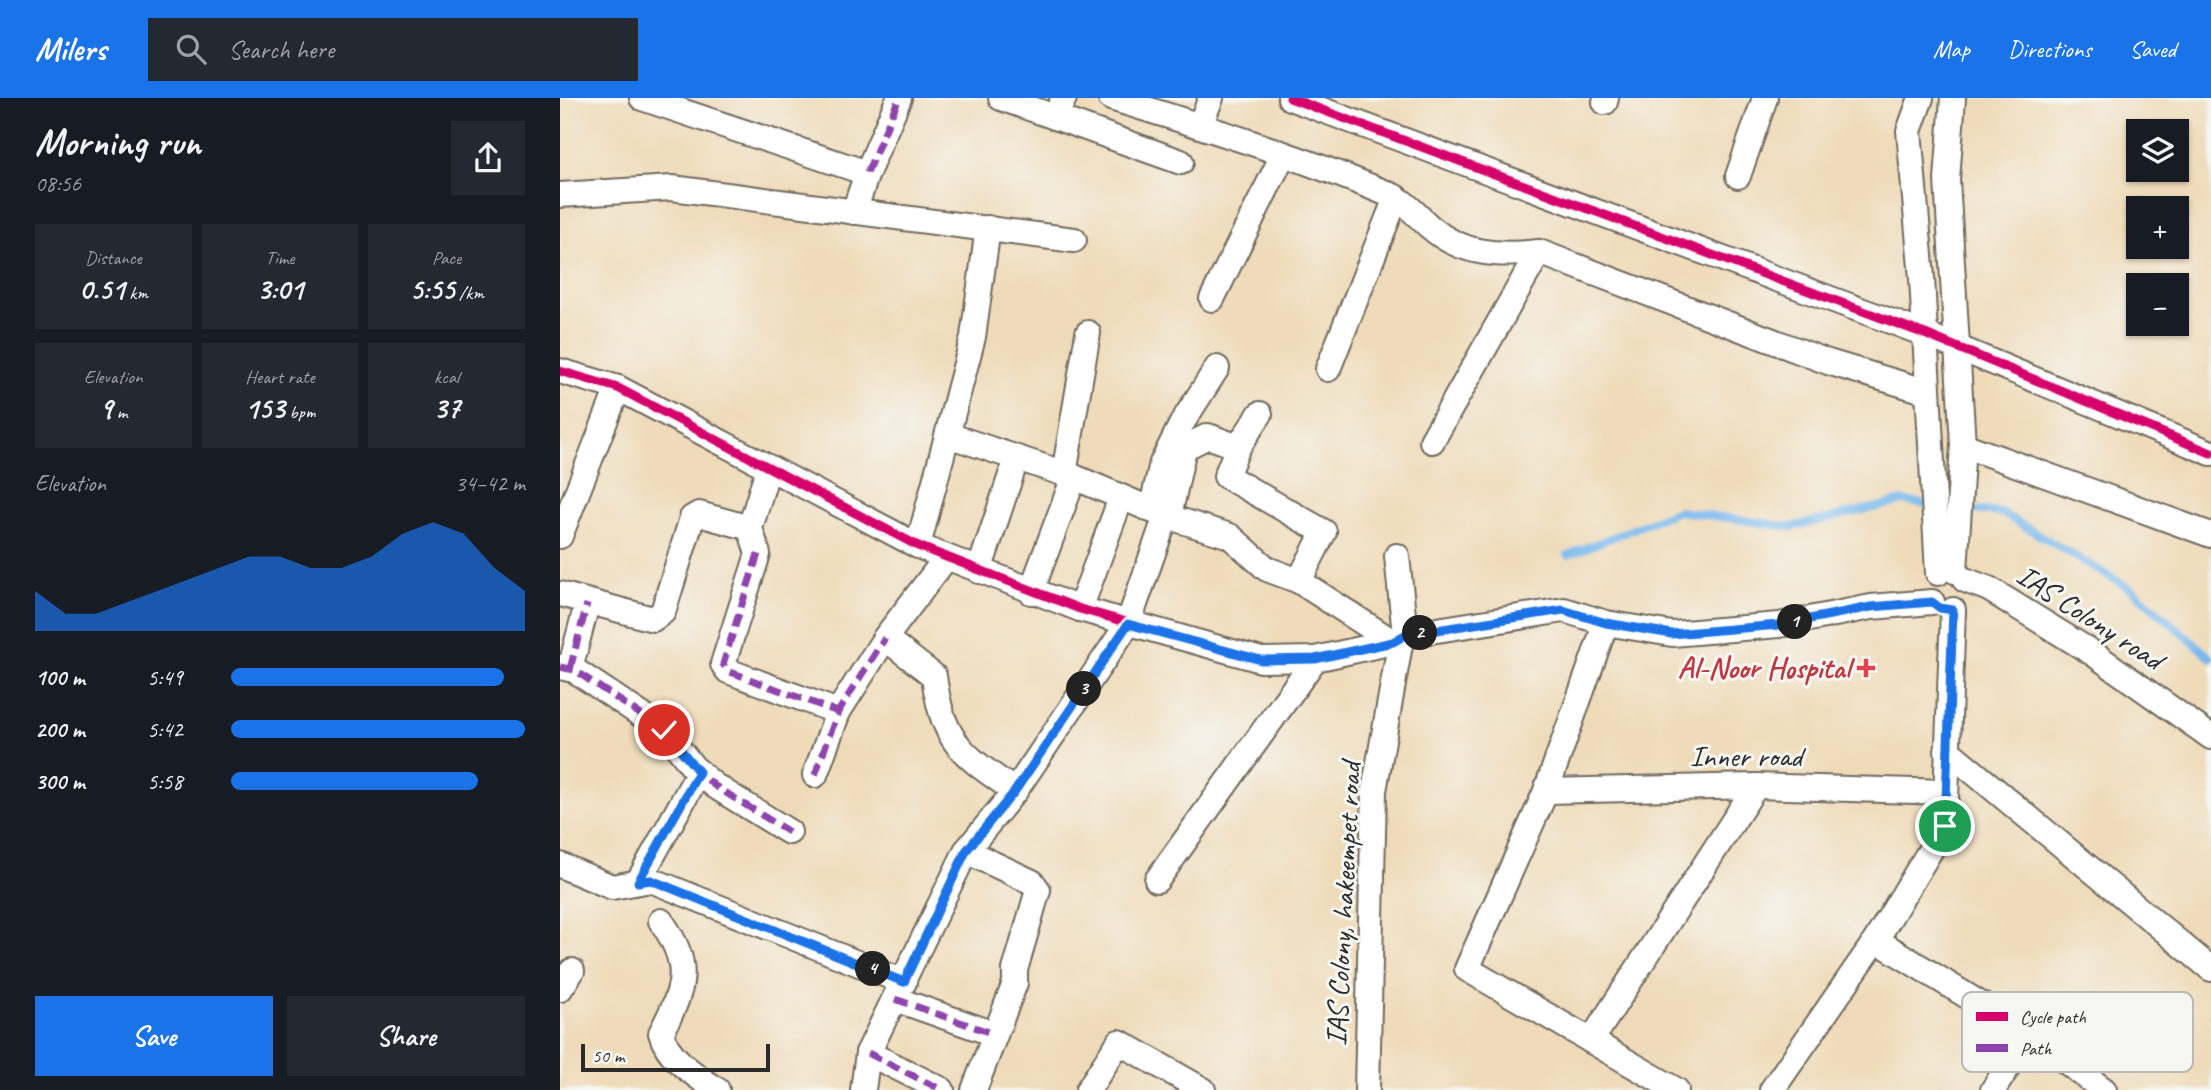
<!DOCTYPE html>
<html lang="en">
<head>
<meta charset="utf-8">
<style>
  :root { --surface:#171b24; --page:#242831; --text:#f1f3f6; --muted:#9ea1a6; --accent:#1a73e8 }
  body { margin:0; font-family:Caveat,sans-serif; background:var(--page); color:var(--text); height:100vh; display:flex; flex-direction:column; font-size:26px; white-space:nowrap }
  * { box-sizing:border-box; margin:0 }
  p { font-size:23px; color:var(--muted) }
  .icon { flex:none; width:38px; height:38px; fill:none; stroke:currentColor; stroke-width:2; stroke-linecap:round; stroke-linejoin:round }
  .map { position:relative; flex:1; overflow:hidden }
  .sheet { display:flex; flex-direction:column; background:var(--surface); width:560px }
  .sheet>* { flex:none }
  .controls { position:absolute; left:1566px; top:21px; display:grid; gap:14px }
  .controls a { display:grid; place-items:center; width:63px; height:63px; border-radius:0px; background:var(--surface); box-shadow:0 2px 5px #0004; font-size:35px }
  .scale { position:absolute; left:21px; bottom:18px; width:189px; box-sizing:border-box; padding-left:7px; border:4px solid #2b2b2b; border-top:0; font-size:19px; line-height:24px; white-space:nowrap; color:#2b2b2b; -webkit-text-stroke:5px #f6f6f2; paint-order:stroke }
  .pin { position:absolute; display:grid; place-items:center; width:60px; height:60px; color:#fff; margin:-30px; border:4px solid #fff; border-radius:50%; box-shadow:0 2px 7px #0007 }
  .km { position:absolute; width:35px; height:35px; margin:-18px; border-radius:50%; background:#222; color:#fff; font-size:19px; line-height:35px; text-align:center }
  .round { display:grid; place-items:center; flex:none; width:74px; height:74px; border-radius:0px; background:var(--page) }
  .summary { display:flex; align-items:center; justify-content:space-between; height:119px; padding:0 35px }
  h1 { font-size:38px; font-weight:800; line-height:52px }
  .stats { display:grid; grid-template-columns:repeat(3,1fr); gap:10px; height:119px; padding:7px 35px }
  .stats div { display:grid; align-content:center; border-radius:0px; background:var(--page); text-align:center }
  .stats b { font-size:30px; font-weight:800 }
  .stats small { font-size:19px; font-weight:400 }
  .stats p { font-size:19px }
  .chart { height:196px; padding:14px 35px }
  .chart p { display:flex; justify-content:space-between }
  .chart svg { width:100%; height:126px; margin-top:7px; fill:var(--accent); opacity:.7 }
  .action { display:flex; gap:14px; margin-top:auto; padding:14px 35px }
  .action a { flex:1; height:80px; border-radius:0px; background:var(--accent); color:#fff; font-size:28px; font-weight:800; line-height:80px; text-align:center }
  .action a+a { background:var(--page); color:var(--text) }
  ul { padding:0 35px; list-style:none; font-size:23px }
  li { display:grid; grid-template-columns:112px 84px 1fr; align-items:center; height:52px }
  li i { height:18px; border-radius:9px; background:var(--accent) }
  header { display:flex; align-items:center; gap:42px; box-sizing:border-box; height:98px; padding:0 35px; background:var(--accent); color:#fff }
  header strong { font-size:33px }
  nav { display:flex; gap:38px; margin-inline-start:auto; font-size:24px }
  .search { width:490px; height:63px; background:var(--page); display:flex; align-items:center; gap:18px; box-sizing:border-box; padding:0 24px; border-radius:0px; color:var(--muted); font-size:26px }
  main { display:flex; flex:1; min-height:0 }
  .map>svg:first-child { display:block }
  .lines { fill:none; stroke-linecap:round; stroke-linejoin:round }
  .stream { stroke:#79b9ed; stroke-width:8 }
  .minor-casing { stroke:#70695d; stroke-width:28 }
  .minor { stroke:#fff; stroke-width:24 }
  .quiet { stroke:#8e44ad; stroke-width:7; stroke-dasharray:14 7; stroke-linecap:butt }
  .cycleway-casing { stroke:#f6f6f2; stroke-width:13 }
  .cycleway { stroke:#d6006c; stroke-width:9 }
  .route-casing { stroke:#fff; stroke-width:14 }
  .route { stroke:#1a73e8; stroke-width:9 }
  .health-dot { fill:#e0444e; stroke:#f6f6f2; stroke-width:2.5 }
  .labels { text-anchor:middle; stroke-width:6; stroke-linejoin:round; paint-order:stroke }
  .street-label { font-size:30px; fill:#2b2b2b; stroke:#f6f6f2 }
  .health-label { font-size:30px; font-weight:bold; fill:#be3a42; stroke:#f6f6f2; text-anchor:end }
  .key { fill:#f6f6f2; stroke:#b9b9b6; stroke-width:2 }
  .key-label { font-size:19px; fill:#2b2b2b }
</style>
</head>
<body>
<header>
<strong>Milers</strong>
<div class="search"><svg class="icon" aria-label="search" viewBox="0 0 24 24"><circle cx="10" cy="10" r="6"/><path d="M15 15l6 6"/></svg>Search here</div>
<nav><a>Map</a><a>Directions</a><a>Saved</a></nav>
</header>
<main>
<section class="sheet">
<div class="summary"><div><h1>Morning run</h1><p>08:56</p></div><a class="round"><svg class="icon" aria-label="share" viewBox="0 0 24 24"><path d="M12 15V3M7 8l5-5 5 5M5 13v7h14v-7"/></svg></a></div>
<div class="stats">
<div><p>Distance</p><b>0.51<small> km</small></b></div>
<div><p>Time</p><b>3:01</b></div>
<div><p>Pace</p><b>5:55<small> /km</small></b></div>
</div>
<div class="stats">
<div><p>Elevation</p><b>9<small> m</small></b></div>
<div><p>Heart rate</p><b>153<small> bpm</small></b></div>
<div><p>kcal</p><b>37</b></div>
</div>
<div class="chart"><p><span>Elevation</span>34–42 m</p>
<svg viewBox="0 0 160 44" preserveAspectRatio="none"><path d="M0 44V30L10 38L20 38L30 34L40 30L50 26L60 22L70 18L80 18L90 22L100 22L110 18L120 10L130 6L140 10L150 22L160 30V44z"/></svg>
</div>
<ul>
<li><b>100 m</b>5:49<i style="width:93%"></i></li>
<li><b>200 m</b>5:42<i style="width:100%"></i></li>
<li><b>300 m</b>5:58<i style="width:84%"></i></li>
</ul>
<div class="action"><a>Save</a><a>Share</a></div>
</section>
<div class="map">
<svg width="1651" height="992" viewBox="0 0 1651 992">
  <rect width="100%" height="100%" fill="#f6f6f2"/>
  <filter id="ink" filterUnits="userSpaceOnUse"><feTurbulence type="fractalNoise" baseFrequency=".0143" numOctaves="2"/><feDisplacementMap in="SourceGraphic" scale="14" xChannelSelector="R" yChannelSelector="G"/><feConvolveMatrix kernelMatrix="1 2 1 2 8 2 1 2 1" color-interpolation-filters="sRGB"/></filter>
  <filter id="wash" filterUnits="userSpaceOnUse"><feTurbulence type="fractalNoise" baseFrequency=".00686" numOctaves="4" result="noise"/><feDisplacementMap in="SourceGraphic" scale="28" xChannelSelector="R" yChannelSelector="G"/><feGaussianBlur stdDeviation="1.57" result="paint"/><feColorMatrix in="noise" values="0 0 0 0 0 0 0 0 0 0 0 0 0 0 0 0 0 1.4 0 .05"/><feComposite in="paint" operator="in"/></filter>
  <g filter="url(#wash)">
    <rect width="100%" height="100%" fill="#efdbb9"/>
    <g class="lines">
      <!-- stream -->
      <g class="stream">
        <polyline points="1403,411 1442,415 1574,493 1651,560"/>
        <polyline points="1008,457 1118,413 1231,429 1343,403 1373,407"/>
      </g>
    </g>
  </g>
  <g filter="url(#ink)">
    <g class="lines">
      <defs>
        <g id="minor">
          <polyline points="82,0 307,75 294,114"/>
          <polyline points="441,0 495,19 504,0"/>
          <path d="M551,0C645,29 741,59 833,98C846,104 858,119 870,129C902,157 938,158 979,154L1268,264L1368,294"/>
          <polyline points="730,0 1365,236 1651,355"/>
          <polyline points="1361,0 1349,33 1362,180 1378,475"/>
          <polyline points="1393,0 1387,82 1403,347 1395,473"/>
          <polyline points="1045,4 1046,0"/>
          <polyline points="495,19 621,64"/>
          <polyline points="640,27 651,0"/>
          <polyline points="307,75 339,0"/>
          <polyline points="1178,78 1205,0"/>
          <polyline points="0,97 112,90 514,142"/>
          <polyline points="652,201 723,57"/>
          <polyline points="768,271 836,100"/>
          <polyline points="0,273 58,290 358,448 520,511 701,562 755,561 833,544 845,537 1004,512 1046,525 1112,536 1219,527 1311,509 1372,504"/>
          <polyline points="388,337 514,379 606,418 670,438 707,471 739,483 764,434 666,378 678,349 700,316"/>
          <polyline points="872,343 979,154"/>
          <polyline points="1403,347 1651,437"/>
          <polyline points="208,371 190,430 198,456 163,566 168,573 278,614"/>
          <polyline points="504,376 528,235"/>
          <polyline points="591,412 602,365 622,325 657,270"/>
          <polyline points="609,418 624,350 648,338 678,349"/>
          <polyline points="0,438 58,290"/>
          <polyline points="358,448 413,239 428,130"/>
          <polyline points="837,458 845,537"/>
          <polyline points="419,473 456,362"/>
          <polyline points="1405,482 1429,491 1534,556 1651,639"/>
          <polyline points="739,483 833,544"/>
          <polyline points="471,494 514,379"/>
          <polyline points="0,496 93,521 103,514 132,420 139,416 190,430"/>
          <polyline points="520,511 561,400"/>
          <polyline points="1046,525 986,693 907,871 1116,992"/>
          <path d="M325,540L374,578C383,646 402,656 455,693"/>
          <polyline points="0,569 14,572 104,632 133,669 155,688 229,734"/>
          <polyline points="10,571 27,506"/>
          <polyline points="1387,652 1651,871"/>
          <polyline points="255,677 278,614 325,540 386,460"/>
          <polyline points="986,693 1196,688 1386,694"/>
          <polyline points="406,753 472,784 478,792 455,872 455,885 414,992"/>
          <polyline points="0,767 52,789 91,782 344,884"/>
          <polyline points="597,782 755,561"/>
          <polyline points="78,784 139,674"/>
          <path d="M101,823C133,868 124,890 101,935C108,961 135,977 157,992"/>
          <polyline points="1316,842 1469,936 1544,992"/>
          <polyline points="0,891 12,873"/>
          <polyline points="335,901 434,936"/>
          <polyline points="1031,943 1196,688"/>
          <polyline points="308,955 382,992"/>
          <polyline points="303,992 308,955 406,753 455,693 568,526 606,418"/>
          <polyline points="528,992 559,944 643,992"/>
          <polyline points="807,992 814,693 841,541"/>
          <polyline points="1212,992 1316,842 1385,728 1393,512"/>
          <polyline points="1433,992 1469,936"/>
        </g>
      </defs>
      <!-- minor casing -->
      <use href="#minor" class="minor-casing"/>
      <!-- minor -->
      <use href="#minor" class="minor"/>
      <!-- quiet -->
      <g class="quiet">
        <polyline points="307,75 339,0"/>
        <polyline points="198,456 163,566 168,573 278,614"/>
        <polyline points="0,569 14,572 104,632 133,669 155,688 229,734"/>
        <polyline points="10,571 27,506"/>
        <polyline points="255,677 278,614 325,540"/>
        <polyline points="78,784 139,674"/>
        <polyline points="335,901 434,936"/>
        <polyline points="308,955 382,992"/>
      </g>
      <defs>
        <g id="cycleway">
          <polyline points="730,0 1365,236 1651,355"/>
          <polyline points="0,273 58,290 358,448 520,511 701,562 755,561 833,544 845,537 1004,512 1046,525 1112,536 1219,527 1311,509 1372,504"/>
        </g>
      </defs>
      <!-- cycleway casing -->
      <use href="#cycleway" class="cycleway-casing"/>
      <!-- cycleway -->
      <use href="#cycleway" class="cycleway"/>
    </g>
  </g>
  <g class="lines" filter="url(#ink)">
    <defs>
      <polyline id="route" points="104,632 139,674 78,784 91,782 344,884 406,753 455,693 568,526 701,562 755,561 833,544 845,537 1003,512 1046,525 1112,536 1219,527 1311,509 1372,504 1380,510 1393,512 1385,728"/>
    </defs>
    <!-- route casing -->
    <use href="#route" class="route-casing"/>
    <!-- route -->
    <use href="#route" class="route"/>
  </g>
  <!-- markers -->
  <path class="health-dot" d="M1302.5 559.5h7v7h7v7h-7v7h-7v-7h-7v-7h7z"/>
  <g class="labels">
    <!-- street labels -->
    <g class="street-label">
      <text transform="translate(1530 519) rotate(33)" y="10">IAS Colony road</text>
      <text x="1186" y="668">Inner road</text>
      <text transform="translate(783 806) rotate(-87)" y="10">IAS Colony, hakeempet road</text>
    </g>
    <!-- health labels -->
    <g class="health-label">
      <text x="1290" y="580">Al-Noor Hospital</text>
    </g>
  </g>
  <!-- legend -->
  <rect x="1402" y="894" width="231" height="80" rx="10" class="key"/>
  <rect x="1416" y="914" width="32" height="9" fill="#d6006c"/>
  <rect x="1416" y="946" width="32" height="8" fill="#8e44ad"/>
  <g class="key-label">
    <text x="1460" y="925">Cycle path</text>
    <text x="1460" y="957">Path</text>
  </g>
</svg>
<div class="controls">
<a><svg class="icon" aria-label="layers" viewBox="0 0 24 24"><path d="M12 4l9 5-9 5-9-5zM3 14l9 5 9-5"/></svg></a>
<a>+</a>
<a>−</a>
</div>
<div class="scale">50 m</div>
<div class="pin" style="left:1385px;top:728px;background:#1e9e55"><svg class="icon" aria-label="arrive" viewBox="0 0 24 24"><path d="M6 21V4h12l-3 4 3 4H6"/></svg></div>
<div class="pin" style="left:104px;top:632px;background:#d93025"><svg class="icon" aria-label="check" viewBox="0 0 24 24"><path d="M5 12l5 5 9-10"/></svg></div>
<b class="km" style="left:1235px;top:524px">1</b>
<b class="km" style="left:860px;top:535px">2</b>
<b class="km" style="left:524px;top:591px">3</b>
<b class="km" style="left:313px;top:871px">4</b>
</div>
</main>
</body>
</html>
